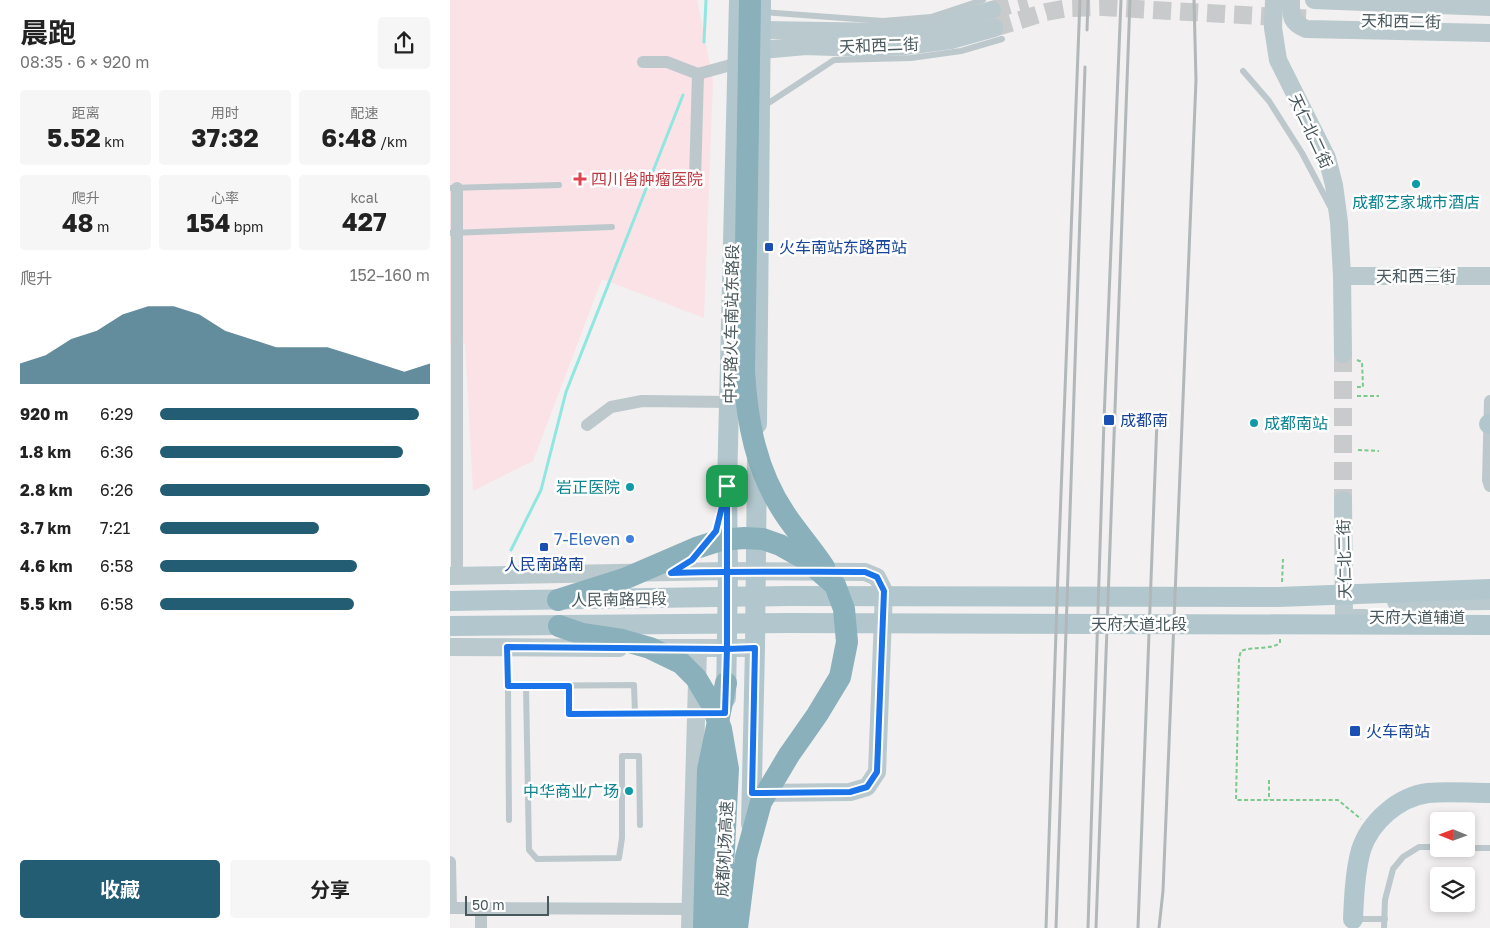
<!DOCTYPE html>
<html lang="zh">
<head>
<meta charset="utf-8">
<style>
  :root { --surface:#fff; --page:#f6f6f6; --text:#222; --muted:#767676; --accent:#225d74 }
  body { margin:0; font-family:"Golos Text","Noto Sans SC",sans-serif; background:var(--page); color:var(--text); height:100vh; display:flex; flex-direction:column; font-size:19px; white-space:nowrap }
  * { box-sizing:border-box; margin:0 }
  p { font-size:16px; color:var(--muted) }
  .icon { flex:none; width:28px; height:28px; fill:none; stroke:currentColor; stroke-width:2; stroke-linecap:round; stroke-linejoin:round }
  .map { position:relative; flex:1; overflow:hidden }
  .side { display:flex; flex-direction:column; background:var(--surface); width:450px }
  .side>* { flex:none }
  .needle { width:32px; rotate:271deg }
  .controls { position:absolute; left:980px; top:812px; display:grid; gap:10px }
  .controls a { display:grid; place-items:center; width:45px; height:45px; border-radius:5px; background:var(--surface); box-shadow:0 2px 8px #0003; font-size:25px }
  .scale { position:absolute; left:15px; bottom:12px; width:84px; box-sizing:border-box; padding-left:5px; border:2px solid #49585c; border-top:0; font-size:14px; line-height:18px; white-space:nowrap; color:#49585c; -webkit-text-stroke:4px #fff; paint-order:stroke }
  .pin { position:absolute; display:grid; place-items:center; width:42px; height:42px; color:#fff; margin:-21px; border-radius:10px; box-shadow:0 2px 8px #0006 }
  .round { display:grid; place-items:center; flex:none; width:52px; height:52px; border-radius:5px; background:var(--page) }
  .overview { display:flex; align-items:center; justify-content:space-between; height:85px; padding:0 20px }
  h1 { font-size:28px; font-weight:700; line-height:38px }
  .stats { display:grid; grid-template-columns:repeat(3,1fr); gap:8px; height:85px; padding:5px 20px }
  .stats div { display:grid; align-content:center; border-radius:5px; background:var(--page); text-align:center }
  .stats b { font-size:25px; font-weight:700 }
  .stats small { font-size:14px; font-weight:400 }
  .stats p { font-size:14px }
  .chart { height:140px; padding:10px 20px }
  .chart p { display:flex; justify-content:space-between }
  .chart svg { width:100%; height:90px; margin-top:5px; fill:var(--accent); opacity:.7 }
  .button { display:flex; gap:10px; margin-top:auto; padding:10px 20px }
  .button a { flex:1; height:58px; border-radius:5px; background:var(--accent); color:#fff; font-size:20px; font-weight:700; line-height:58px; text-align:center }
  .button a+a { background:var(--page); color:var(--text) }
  ul { padding:0 20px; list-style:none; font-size:16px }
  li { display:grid; grid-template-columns:80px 60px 1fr; align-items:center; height:38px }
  li i { height:12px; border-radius:6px; background:var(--accent) }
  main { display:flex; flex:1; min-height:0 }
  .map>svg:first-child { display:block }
  .medical { fill:#fae2e7 }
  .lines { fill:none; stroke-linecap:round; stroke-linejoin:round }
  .stream { stroke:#90e7e1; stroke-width:3 }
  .secondary-tunnel { stroke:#c8cacb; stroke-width:18; stroke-dasharray:18 9; stroke-linecap:butt }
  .path { stroke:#7bc98c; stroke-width:2; stroke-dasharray:4 2.5; stroke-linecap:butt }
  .lane { stroke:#bcc8cc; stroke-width:6 }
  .street { stroke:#bcc8cc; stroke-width:12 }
  .secondary { stroke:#b9c9cd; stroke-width:18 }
  .primary { stroke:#b1c7cd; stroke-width:20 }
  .highway { stroke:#8ab0bc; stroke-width:22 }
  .rail { stroke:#b2b7ba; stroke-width:3 }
  .route-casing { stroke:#fff; stroke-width:10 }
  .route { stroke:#1a73e8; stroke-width:6 }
  .health-dot { fill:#e0444e; stroke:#fff; stroke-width:2 }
  .culture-dot { fill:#0f9aa8; stroke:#fff; stroke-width:2 }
  .transit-dot { fill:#1a4fb4; stroke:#fff; stroke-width:2 }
  .shop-dot { fill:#3f7fe0; stroke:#fff; stroke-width:2 }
  .labels { text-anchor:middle; stroke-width:5; stroke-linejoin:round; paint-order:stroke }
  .street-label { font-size:16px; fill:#49585c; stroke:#fff }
  .health-label { font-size:16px; fill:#be3a42; stroke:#fff; text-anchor:start }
  .culture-label { font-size:16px; fill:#0d838f; stroke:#fff; text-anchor:end }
  .transit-label { font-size:16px; fill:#164399; stroke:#fff; text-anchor:start }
  .shop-label { font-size:16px; fill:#366cbe; stroke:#fff; text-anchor:end }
</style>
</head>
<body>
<main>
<section class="side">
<div class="overview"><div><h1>晨跑</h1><p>08:35 · 6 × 920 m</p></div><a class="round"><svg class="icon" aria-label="share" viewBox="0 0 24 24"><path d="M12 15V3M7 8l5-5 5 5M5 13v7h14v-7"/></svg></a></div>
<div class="stats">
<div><p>距离</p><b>5.52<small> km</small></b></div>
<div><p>用时</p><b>37:32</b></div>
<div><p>配速</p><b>6:48<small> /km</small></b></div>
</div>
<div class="stats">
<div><p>爬升</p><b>48<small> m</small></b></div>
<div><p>心率</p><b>154<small> bpm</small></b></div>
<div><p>kcal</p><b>427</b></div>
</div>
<div class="chart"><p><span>爬升</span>152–160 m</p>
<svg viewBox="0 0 160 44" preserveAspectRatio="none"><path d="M0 44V34L10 30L20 22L30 18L40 10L50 6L60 6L70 10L80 18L90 22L100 26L110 26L120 26L130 30L140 34L150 38L160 34V44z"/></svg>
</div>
<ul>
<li><b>920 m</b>6:29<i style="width:96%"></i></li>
<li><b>1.8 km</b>6:36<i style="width:90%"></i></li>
<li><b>2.8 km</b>6:26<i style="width:100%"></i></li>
<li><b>3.7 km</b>7:21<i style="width:59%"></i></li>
<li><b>4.6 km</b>6:58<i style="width:73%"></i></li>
<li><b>5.5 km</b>6:58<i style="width:72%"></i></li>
</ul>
<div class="button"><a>收藏</a><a>分享</a></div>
</section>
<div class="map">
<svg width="1040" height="928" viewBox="0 0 1040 928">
  <rect width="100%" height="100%" fill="#f2f0f0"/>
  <!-- medical -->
  <polygon class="medical" points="0,0 247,0 263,80 254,318 152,279 83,461 23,491 15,343 0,343"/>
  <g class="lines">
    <!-- stream -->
    <g class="stream">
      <polyline points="254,42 256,0"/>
      <polyline points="61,550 91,490 116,392 233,95"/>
    </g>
    <!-- secondary-tunnel -->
    <g class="secondary-tunnel">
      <polyline points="542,10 577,0"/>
      <polyline points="544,28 596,12 619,8 652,7 863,19"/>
      <polyline points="893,354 893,500"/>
    </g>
    <!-- path -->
    <g class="path">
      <polyline points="907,360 912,362 913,387 907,387"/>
      <polyline points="907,396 929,396"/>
      <polyline points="908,450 929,451"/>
      <polyline points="832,582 833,559"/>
      <path d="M830,639V643C820,650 803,646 791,651L789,658L786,800H888L911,819"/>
      <polyline points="819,780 819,800"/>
    </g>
    <!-- lane -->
    <g class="lane">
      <polyline points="312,12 433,21 481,17 533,0"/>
      <polyline points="793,71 819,101 852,153 881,208"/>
      <polyline points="314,106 384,60 461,58 511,51 552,39"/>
      <polyline points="0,188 109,185"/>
      <polyline points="0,233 162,227"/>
      <polyline points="57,648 58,686 184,685 185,713 244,714"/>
      <polyline points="119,685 119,714 185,713"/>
      <polyline points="58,686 59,820"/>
      <polyline points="76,686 79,850 87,859 169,858 172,838 172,756 189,756 190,825"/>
      <polyline points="1016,848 1040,848"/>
      <polyline points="905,919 935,919"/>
      <polyline points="934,928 935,900 943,869 953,857 969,847 989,847"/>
    </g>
    <!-- street -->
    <g class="street">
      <polyline points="193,62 217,62 248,74 288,63"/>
      <polyline points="234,180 245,180 248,74"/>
      <polyline points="1040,401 1038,480 1040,486"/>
      <polyline points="137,425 161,407 192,401 280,402"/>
      <polyline points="7,576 7,188"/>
      <polyline points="0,862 1,908"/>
      <polyline points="0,908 249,909"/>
      <polyline points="31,928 31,908"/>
    </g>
    <!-- secondary -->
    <g class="secondary">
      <polyline points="824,0 823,28 828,60 877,158 884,185 889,222 892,276 893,354"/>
      <path d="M841,0C841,16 840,22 856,29L1040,33"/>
      <polyline points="864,0 1040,7"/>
      <polyline points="312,30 439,32 479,28 542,10"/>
      <polyline points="311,50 356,46 411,48 456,46 501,40 544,28"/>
      <polyline points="892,276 1040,276"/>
      <polyline points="893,500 894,618 915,618"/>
      <polyline points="0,576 278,571 415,572 427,577 434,591 427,772 417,787 400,792 307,793"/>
      <polyline points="946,602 1040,601"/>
      <polyline points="0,647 169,648"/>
      <polyline points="203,648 305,648"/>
      <polyline points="240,928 248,648"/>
    </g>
    <!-- primary -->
    <g class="primary">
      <polyline points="307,424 311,0"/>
      <polyline points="1039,424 1040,424"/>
      <polyline points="0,601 338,596 828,597 1040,589"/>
      <polyline points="0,626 337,623 1040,625"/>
      <polyline points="276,698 278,571 277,486 289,0"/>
      <polyline points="301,824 305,648 307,458"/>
      <path d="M903,919C904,897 905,872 911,850C920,822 948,797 978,793C998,791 1020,793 1040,793"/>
    </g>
    <!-- highway -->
    <g class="highway">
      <path d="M300,0L294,371C297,422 306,471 335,514C347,532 362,549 374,567"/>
      <polyline points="108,600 174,579 246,548 271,540 294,538 313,539 330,545 355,559 385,585 394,609 397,642 390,677 367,715 339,755 311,802 296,857 287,928"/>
      <polyline points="109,626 132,634 172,640 200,648 231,663 246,678 261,703 271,729 278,769 270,928"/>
      <polyline points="254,928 258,770 276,683"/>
    </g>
    <!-- rail -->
    <g class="rail">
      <polyline points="637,30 638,0"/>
      <polyline points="596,928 608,572 630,0"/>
      <polyline points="606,928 635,67"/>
      <polyline points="638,928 654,420 671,0"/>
      <polyline points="646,928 680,0"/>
      <polyline points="688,928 707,420"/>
      <polyline points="709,928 713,891 746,80 744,0"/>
    </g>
  </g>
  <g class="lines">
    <defs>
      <path id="route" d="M277,486V649L57,647L58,686H119V714L275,713L277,649L305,648L302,793L400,792L417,787L427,772L434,591L427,577L415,572C350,572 285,571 221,573L242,560L266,531L277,486"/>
    </defs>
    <!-- route casing -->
    <use href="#route" class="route-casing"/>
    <!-- route -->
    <use href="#route" class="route"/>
  </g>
  <!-- markers -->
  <path class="health-dot" d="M127.5 171.5h5v5h5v5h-5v5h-5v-5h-5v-5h5z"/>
  <g class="culture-dot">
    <circle cx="966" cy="184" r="5"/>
    <circle cx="804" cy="423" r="5"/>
    <circle cx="180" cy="487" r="5"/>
    <circle cx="179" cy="791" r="5"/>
  </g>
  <g class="transit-dot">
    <rect x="314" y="242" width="10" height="10" rx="2.5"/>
    <rect x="653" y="414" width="12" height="12" rx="2.5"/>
    <rect x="89" y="542" width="10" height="10" rx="2.5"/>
    <rect x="899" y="725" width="12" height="12" rx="2.5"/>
  </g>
  <circle class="shop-dot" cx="180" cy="539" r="5"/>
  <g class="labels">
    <!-- street labels -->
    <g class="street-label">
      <text transform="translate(951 21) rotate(1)" y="6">天和西二街</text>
      <text transform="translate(429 45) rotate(-2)" y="6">天和西二街</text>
      <text transform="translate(861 131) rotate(65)" y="6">天仁北二街</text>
      <text x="966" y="282">天和西三街</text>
      <text transform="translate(281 324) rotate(-89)" y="6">中环路火车南站东路段</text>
      <text transform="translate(894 559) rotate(-91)" y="6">天仁北二街</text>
      <text transform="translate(169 599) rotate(-1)" y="6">人民南路四段</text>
      <text x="967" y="623">天府大道辅道</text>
      <text x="689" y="630">天府大道北段</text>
      <text transform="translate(274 849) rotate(-87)" y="6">成都机场高速</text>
    </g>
    <!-- health labels -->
    <g class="health-label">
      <text x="141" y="185">四川省肿瘤医院</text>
    </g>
    <!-- culture labels -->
    <g class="culture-label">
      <text x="966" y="208" text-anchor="middle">成都艺家城市酒店</text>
      <text x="814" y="429" text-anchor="start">成都南站</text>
      <text x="170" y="493">岩正医院</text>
      <text x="169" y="797">中华商业广场</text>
    </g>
    <!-- transit labels -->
    <g class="transit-label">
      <text x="329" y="253">火车南站东路西站</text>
      <text x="670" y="426">成都南</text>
      <text x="94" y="570" text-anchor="middle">人民南路南</text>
      <text x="916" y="737">火车南站</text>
    </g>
    <!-- shop labels -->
    <g class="shop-label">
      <text x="170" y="545">7-Eleven</text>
    </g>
  </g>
</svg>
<div class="controls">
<a><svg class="needle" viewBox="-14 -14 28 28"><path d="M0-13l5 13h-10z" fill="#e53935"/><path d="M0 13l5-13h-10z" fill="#767676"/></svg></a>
<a><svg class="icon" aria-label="layers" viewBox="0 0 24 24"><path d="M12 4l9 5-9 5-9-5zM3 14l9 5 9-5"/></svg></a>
</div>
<div class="scale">50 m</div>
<div class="pin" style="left:277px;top:486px;background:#1e9e55"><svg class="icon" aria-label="arrive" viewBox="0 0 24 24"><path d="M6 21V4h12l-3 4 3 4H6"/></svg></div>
</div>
</main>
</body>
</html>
